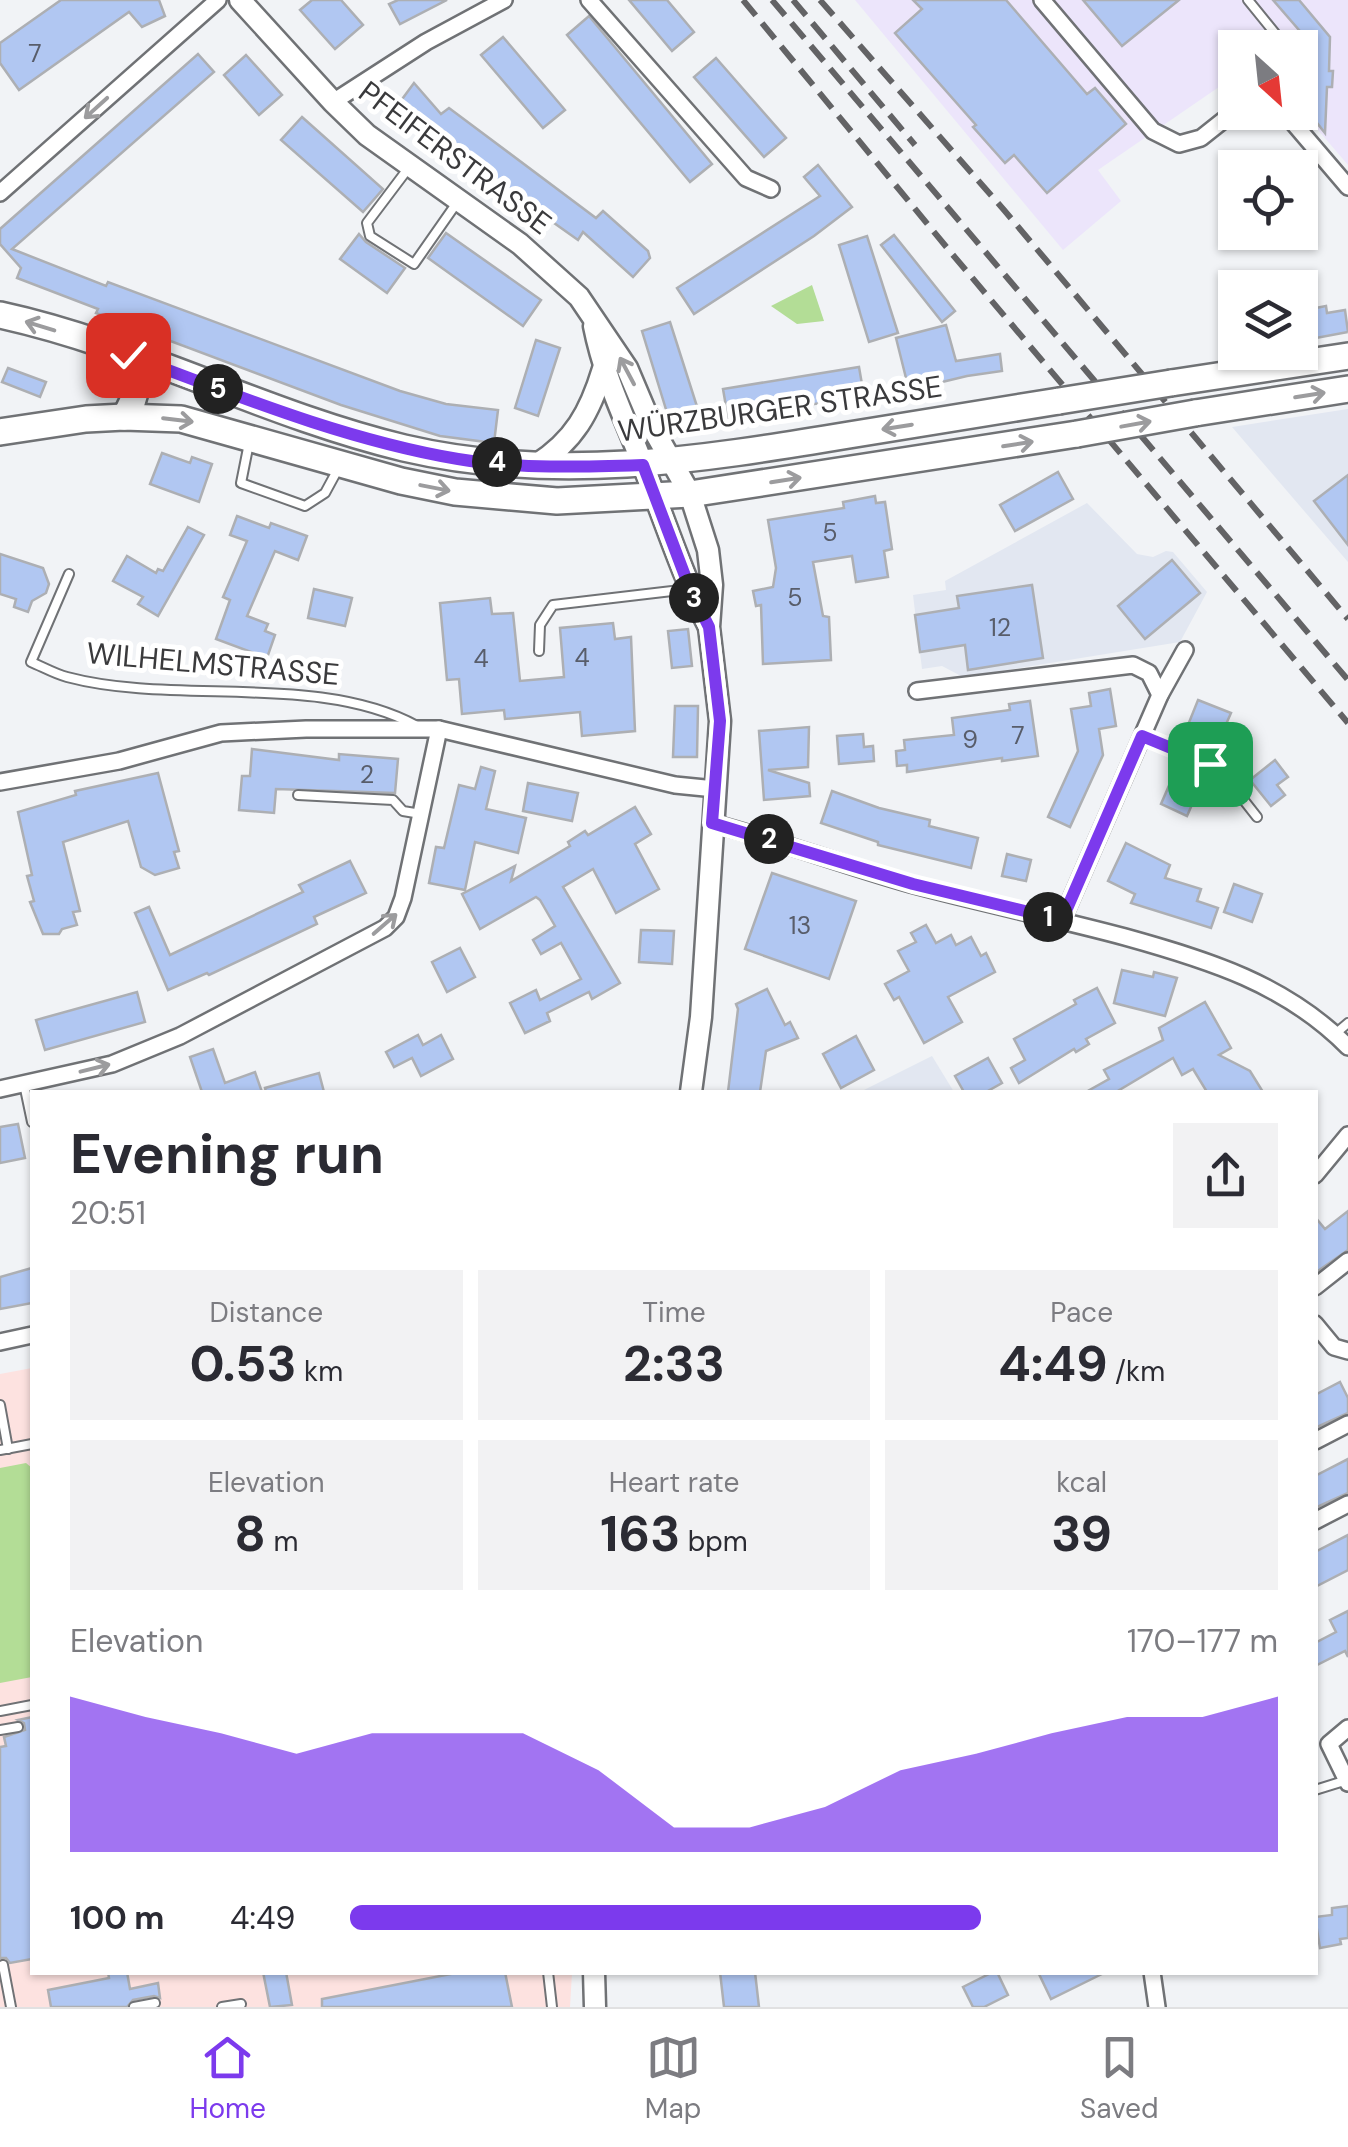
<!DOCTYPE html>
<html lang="en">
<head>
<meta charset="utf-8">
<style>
  :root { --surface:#fff; --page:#f2f2f3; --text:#2b2b33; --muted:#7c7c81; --line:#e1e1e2; --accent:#7c3aed }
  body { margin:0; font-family:"DM Sans",sans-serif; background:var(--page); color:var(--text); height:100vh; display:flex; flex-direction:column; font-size:38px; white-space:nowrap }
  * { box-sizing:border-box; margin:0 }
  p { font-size:32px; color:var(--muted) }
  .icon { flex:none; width:55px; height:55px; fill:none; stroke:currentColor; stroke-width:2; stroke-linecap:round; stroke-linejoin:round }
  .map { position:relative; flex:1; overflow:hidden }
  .side { position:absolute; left:30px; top:1090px; width:1288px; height:885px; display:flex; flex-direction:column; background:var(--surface); border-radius:0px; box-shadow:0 2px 8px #0004 }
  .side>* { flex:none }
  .needle { width:65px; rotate:153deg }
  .controls { position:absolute; left:1218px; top:30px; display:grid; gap:20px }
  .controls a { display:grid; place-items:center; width:100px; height:100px; border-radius:0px; background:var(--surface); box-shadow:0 2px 8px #0004; font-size:50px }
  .pin { position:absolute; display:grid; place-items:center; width:85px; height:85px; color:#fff; margin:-42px; border-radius:20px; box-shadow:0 5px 15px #0006 }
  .km { position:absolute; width:50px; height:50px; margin:-25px; border-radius:50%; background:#222; color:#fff; font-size:28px; line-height:50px; text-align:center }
  .round { display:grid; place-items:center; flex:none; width:105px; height:105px; border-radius:0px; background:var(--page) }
  .headline { display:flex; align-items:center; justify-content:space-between; height:170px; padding:0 40px }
  h1 { font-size:55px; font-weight:700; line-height:75px }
  .metrics { display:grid; grid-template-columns:repeat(3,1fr); gap:15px; height:170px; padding:10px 40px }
  .metrics div { display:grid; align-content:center; border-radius:0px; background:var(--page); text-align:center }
  .metrics b { font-size:50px; font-weight:700 }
  .metrics small { font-size:28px; font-weight:400 }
  .metrics p { font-size:28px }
  .chart { height:280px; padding:20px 40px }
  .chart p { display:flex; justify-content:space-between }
  .chart svg { width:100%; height:180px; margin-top:10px; fill:var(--accent); opacity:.7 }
  ul { padding:0 40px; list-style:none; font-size:32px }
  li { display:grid; grid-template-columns:160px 120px 1fr; align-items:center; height:75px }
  li i { height:25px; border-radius:12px; background:var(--accent) }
  .menu { display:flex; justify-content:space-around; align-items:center; height:140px; border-top:2px solid var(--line); background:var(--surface); font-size:28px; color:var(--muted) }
  .menu a { display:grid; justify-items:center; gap:5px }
  .menu .current { color:var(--accent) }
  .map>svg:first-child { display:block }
  .built { fill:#e2e7f1 }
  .industrial { fill:#ece5fb }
  .medical { fill:#fde2e0 }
  .green { fill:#b3dd96 }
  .building { fill:#b1c7f2; stroke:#adafb3; stroke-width:2.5 }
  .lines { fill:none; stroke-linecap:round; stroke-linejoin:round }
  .service-casing { stroke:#707275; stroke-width:12 }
  .minor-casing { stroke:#707275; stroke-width:20 }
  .tertiary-casing { stroke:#707275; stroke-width:25 }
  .primary-casing { stroke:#707275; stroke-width:30 }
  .service { stroke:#fff; stroke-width:8 }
  .minor { stroke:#fff; stroke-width:15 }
  .tertiary { stroke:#fff; stroke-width:20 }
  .primary { stroke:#fff; stroke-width:25 }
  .rail { stroke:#636365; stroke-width:6; stroke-dasharray:20 10; stroke-linecap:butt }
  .primary-bridge-casing { stroke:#707275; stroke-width:30; stroke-linecap:butt }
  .primary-bridge { stroke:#fff; stroke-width:25 }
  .oneway { stroke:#9c9c9e }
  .route-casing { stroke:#fff; stroke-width:20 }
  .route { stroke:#7c3aed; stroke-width:12 }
  .labels { text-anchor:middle; stroke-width:10; stroke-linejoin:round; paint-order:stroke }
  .number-label { font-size:25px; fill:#585d6a }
  .street-label { font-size:30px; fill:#3a3a3c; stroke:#fff }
</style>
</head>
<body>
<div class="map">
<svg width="1348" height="2007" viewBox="0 0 1348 2007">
  <rect width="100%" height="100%" fill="#f1f3f6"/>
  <!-- built -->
  <g class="built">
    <polygon points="1348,409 1348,562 1232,427"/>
    <polygon points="1087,503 1137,554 1153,557 1166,551 1173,552 1207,592 1180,642 963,677 942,666 922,669 913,595 946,590 945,581"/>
    <polygon points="932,1056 954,1092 860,1092"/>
  </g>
  <!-- industrial -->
  <polygon class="industrial" points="855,0 1348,0 1348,165 1300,109 1302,46 1294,37 1277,47 1235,48 1235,76 1098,170 1121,201 1063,250"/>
  <!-- medical -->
  <polygon class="medical" points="32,1368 32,1972 572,1973 570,2007 0,2007 0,1374"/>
  <!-- green -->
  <g class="green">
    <polygon points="812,285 824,321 797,324 771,306"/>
    <polygon points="26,1463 32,1468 32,1677 0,1683 0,1468"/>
  </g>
  <!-- building -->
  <g class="building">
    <polygon points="61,0 159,0 165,16 142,27 129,12 19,90 0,63 0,43"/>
    <polygon points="312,0 341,0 363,25 335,49 300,10"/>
    <polygon points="398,0 447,0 400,24 389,4"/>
    <polygon points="629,0 667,0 694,32 672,51"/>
    <polygon points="913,0 1006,0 1087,94 1095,88 1126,124 1047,193 1014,155 1005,163 973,127 976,125 895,33 922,9"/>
    <polygon points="1083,0 1179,0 1122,46"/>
    <polygon points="1273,0 1299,0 1330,37 1329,71 1333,71 1332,87 1327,87 1325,133 1302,104 1300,71 1304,71 1305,37"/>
    <polygon points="589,16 712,164 690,182 567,35"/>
    <polygon points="503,37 565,110 543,128 481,55"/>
    <polygon points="198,54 214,72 12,249 106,286 108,282 400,391 446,404 498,410 494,443 440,436 341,405 96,313 98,309 17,278 21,268 0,244 0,229"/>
    <polygon points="246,55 282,95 259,115 224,75"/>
    <polygon points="716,58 786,138 764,157 694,77"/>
    <polygon points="414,83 441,114 449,108 596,218 603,211 648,251 650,258 633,277 583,232 578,240 492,179 494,176 397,106"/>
    <polygon points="302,117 383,189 363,212 281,140"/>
    <polygon points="818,165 852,207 814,236 694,314 677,288 820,196 804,177"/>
    <polygon points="446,233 541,300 523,326 428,258"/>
    <polygon points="359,234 366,242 405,268 387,293 340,259"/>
    <polygon points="894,235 955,311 942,322 881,245"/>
    <polygon points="867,236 898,333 869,342 839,245"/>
    <polygon points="1326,306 1327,313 1345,310 1348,332 1300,341 1300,311"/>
    <polygon points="670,322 701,419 672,429 642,331"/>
    <polygon points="946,325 956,361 1000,354 1002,371 967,376 909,390 896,338"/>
    <polygon points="536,340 560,348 538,416 515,408"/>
    <polygon points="859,367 864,396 728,418 723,389"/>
    <polygon points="8,368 46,382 40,397 2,382"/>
    <polygon points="162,453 190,463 192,457 212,464 199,502 150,484"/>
    <polygon points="1058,472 1073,499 1015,531 1000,505"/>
    <polygon points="1348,475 1348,545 1314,501"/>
    <polygon points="875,496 876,503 885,502 892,549 884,551 888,577 856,582 852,556 813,562 823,616 829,617 831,660 763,664 761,605 756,606 753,591 773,587 776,568 768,520 844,508 843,502"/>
    <polygon points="237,516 269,528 271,523 307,536 298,560 275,551 247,616 268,624 265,631 275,635 267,658 216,639 230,600 223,597 247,541 230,535"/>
    <polygon points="188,527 204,535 158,616 138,604 143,597 113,581 127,556 156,573 158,569 163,571"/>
    <polygon points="0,554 43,568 49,584 46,593 32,601 28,612 14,607 16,599 0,594"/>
    <polygon points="1172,560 1200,593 1145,639 1118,606"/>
    <polygon points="1032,585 1043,658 968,670 965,645 920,652 915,615 959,608 957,596"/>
    <polygon points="314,589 352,598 345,626 308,618"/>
    <polygon points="490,598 492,614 513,613 520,681 564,677 560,628 613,623 615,639 631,637 635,731 582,736 580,712 505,719 504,710 462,714 459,679 447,680 440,603"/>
    <polygon points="688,629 692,666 672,668 668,631"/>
    <polygon points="1110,689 1116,726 1099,729 1103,755 1070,827 1048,817 1078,751 1071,709 1091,706 1089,693"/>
    <polygon points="1198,700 1231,713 1220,738 1188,725"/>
    <polygon points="1030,701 1038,756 1002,761 1002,758 907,772 907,765 897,766 896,751 905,750 904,740 954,735 952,718 1010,710 1009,704"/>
    <polygon points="675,706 698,706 697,757 673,757"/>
    <polygon points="809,727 808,767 768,770 809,783 810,796 764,800 759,731"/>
    <polygon points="863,734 864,747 873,746 874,761 839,764 837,736"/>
    <polygon points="252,749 339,760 339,754 398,759 395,793 276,789 274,813 239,810 242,776 250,776"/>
    <polygon points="1275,760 1288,777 1277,785 1285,795 1271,806 1250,780"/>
    <polygon points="481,767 495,771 486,809 526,818 518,853 475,842 465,890 429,883 436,847 444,848 459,785 475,789"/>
    <polygon points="158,773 179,851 174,852 179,868 155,875 141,867 128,821 63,842 80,911 73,912 77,925 62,929 59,934 43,934 30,902 34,901 27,876 32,875 18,812 76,795 75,791"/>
    <polygon points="1171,781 1197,793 1187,816 1161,804"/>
    <polygon points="528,783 578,793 572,821 523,811"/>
    <polygon points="832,791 879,808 930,820 929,826 978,838 971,868 878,845 878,842 821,823"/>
    <polygon points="635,807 651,834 635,844 659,889 616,913 593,869 563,887 620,983 592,999 589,992 547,1013 550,1021 525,1033 510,1003 536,990 540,1000 581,979 561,943 541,954 533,940 555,926 540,900 536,897 480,929 462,894 515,866 511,881 570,846 568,842 585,831 588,835"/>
    <polygon points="1126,843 1170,865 1165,878 1201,889 1197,901 1218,908 1211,928 1131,903 1135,894 1108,881"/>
    <polygon points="1007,854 1031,860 1026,881 1002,876"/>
    <polygon points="350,861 366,893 314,917 317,924 209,975 207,973 168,990 135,913 149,907 170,955 303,892 299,885"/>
    <polygon points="772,873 856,901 829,979 745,949"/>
    <polygon points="1234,884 1262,894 1252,922 1224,912"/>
    <polygon points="926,925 936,943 951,935 956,945 971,937 981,956 986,953 995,972 948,997 962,1022 924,1043 899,997 894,1000 885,984 909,971 898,951 916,942 911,933"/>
    <polygon points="641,930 674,931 672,964 639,962"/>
    <polygon points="460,948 475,977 447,992 432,962"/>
    <polygon points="1122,970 1153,977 1154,972 1177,978 1165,1016 1114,1003"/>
    <polygon points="1097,988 1115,1023 1086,1039 1089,1044 1076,1052 1074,1049 1019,1083 1011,1068 1025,1060 1014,1039 1076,1004 1074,1000"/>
    <polygon points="767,989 785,1025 790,1022 798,1038 766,1051 760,1092 728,1092 738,1009 736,1004"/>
    <polygon points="137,992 145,1022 45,1050 36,1020"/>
    <polygon points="1205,1002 1231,1048 1219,1055 1250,1071 1263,1092 1207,1092 1193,1069 1182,1075 1173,1058 1116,1092 1086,1092 1109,1079 1104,1070 1163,1040 1159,1028"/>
    <polygon points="418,1035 423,1045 441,1035 453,1059 421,1076 412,1058 394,1067 386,1052"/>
    <polygon points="856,1036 874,1070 841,1088 823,1054"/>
    <polygon points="213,1049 225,1083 255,1072 262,1092 202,1092 190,1057"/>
    <polygon points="988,1058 1002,1083 986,1092 964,1092 955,1076"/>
    <polygon points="319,1073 324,1092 266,1092 265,1088"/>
    <polygon points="18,1124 25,1158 0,1163 0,1127"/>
    <polygon points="1348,1211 1348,1250 1315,1273 1315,1217 1325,1229"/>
    <polygon points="32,1268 32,1303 0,1309 0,1277"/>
    <polygon points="1340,1382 1348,1398 1348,1413 1315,1428 1315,1395"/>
    <polygon points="1348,1459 1348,1493 1315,1508 1315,1476"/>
    <polygon points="1348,1535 1348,1570 1315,1587 1315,1552"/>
    <polygon points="1348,1611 1348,1657 1345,1651 1315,1666 1315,1643 1336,1632 1330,1620"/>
    <polygon points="32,1717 32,1959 10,1963 6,1958 0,1958 0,1747 6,1746 4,1737 25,1730 24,1723 18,1720"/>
    <polygon points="1348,1906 1348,1938 1340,1939 1341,1944 1320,1948 1315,1917 1332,1915 1332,1908"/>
    <polygon points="108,1972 127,1972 130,1989 158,1983 160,1998 154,1996 133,2000 127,2007 51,2007 48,1990 109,1978"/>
    <polygon points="263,1972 286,1972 292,2005 270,2007"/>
    <polygon points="461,1972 505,1972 512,2007 322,2007 322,1999"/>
    <polygon points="720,1972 755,1972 759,2007 724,2007"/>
    <polygon points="993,1972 997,1972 1008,1995 984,2007 973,2007 963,1987"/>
    <polygon points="1038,1972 1106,1972 1051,1999"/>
  </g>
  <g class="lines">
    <defs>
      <g id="service">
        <polyline points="1248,0 1287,48"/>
        <polyline points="410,166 367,223 370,236 414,264 456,204"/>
        <polyline points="249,443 241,483 305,506 325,493 338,469"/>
        <path d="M69,574L31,662C43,667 55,674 67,677C176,706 318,672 417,726"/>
        <polyline points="539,651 540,625 553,605 689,589"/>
        <polyline points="1142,736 1211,763 1224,775 1257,817"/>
        <polyline points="298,795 393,800 403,811 421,814"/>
        <polyline points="1335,1034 1348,1023"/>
        <polyline points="24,1084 32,1122"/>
        <polyline points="0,1405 8,1449"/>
        <polyline points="0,1450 32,1444"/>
        <polyline points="0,1711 32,1705"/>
        <polyline points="0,1730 18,1727"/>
        <polyline points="1315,1790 1347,1780"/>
        <polyline points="3,1965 11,2007"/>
        <polyline points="548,1972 552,2007"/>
        <polyline points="134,2007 155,2003"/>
        <polyline points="222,2007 241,2004"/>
      </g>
      <g id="minor">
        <polyline points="589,0 746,178 771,189"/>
        <polyline points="1042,0 1153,131 1179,144 1201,138 1235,111"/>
        <polyline points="333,102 426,42 504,0"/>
        <polyline points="1284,112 1348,187"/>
        <polyline points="0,193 218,0"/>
        <polyline points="917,691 1133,665 1149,673 1160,695"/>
        <polyline points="0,782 119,761 221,733 306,729 439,729 675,785 715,789"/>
        <path d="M712,823C779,841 843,865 910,884C981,903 1054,918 1125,937C1208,960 1286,984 1348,1047"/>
        <polyline points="1062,920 1160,695 1185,650"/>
        <polyline points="0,1089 112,1064 180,1036 385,928 396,917 403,898 439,729"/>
        <polyline points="1315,1175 1348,1135"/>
        <polyline points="1315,1287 1348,1261"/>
        <polyline points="1315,1324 1334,1347 1348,1351"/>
        <polyline points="0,1342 32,1335"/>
        <polyline points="1315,1441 1348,1424"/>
        <polyline points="1315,1521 1348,1504"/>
        <polyline points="1348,1728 1329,1744 1348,1783"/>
        <polyline points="1152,1972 1157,2007"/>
      </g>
      <g id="tertiary">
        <polyline points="240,0 333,102 367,135 520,244 579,297 627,368 652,427 690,494 708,550 712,585 709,627 720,721 701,1017 691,1092"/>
        <path d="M594,326C605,381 627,422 646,473C666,524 683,577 708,625"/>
        <path d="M536,465C574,441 590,412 603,369"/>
        <polyline points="594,1972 595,2007"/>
      </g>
      <g id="primary">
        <path d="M0,315C138,345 266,415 404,448C554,483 699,460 849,435C919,424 989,413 1059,401"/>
        <polyline points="1171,383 1348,356"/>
        <polyline points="1195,413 1348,389"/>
        <path d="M124,417C139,396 138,378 129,355"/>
        <polyline points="0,432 86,419 124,417 181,419 401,481 455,492 557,501 690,494 1077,434"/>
      </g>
    </defs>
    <!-- service casing -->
    <use href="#service" class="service-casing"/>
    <!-- minor casing -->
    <use href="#minor" class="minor-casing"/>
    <!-- tertiary casing -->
    <use href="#tertiary" class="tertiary-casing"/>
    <!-- primary casing -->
    <use href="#primary" class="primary-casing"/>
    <!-- service -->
    <use href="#service" class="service"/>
    <!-- minor -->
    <use href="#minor" class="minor"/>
    <!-- tertiary -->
    <use href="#tertiary" class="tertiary"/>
    <!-- primary -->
    <use href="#primary" class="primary"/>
    <!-- rail -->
    <g class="rail">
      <polyline points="743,0 953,255 1348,723"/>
      <polyline points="772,0 1348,680"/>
      <polyline points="793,0 915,145"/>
      <polyline points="820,0 1004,210 1348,619"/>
    </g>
    <defs>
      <g id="primary-bridge">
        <polyline points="1059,401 1171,383"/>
        <polyline points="1077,434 1195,413"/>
      </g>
    </defs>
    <!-- primary-bridge casing -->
    <use href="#primary-bridge" class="primary-bridge-casing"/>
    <!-- primary-bridge -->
    <use href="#primary-bridge" class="primary-bridge"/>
  </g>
  <!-- one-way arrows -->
  <defs><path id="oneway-shaft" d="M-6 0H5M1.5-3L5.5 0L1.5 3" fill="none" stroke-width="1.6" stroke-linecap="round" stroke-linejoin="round" transform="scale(2.5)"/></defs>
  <g class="oneway">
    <use href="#oneway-shaft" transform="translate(96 108) rotate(138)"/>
    <use href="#oneway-shaft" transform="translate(40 326) rotate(-163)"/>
    <use href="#oneway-shaft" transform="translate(627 371) rotate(-118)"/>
    <use href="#oneway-shaft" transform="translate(1310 395) rotate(-9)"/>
    <use href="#oneway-shaft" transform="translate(178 420) rotate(7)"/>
    <use href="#oneway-shaft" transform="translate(1136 424) rotate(-10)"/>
    <use href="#oneway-shaft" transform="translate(897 427) rotate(171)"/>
    <use href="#oneway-shaft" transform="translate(1018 444) rotate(-9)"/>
    <use href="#oneway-shaft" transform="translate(786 480) rotate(-9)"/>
    <use href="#oneway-shaft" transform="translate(435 488) rotate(11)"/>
    <use href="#oneway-shaft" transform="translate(385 924) rotate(-41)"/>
    <use href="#oneway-shaft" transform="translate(95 1068) rotate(-14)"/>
  </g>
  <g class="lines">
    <defs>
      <path id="route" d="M128,355C235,395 345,440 458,459C518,469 582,467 643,465L690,589L709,627L720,721L712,823L913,884L1062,920L1142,736L1210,764"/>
    </defs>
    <!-- route casing -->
    <use href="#route" class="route-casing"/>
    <!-- route -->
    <use href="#route" class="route"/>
  </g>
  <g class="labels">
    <!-- number labels -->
    <g class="number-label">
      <text x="35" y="62">7</text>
      <text x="830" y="541">5</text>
      <text x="795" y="606">5</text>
      <text x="1000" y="636">12</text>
      <text x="582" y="666">4</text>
      <text x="481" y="667">4</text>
      <text x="1018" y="744">7</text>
      <text x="970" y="748">9</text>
      <text x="367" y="783">2</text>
      <text x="800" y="934">13</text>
    </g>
    <!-- street labels -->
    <g class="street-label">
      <text transform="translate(455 158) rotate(37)" y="10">PFEIFERSTRASSE</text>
      <text transform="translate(780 409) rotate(-8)" y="10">WÜRZBURGER STRASSE</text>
      <text transform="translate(213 664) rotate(5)" y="10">WILHELMSTRASSE</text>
    </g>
  </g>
</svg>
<div class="controls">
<a><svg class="needle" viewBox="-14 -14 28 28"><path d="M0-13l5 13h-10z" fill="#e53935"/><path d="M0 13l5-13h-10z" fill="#7c7c81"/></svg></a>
<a><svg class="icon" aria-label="locate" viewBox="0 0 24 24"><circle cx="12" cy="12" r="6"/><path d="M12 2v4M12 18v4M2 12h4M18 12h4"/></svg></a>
<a><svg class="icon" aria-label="layers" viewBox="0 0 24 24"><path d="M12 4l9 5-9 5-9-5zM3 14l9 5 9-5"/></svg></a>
</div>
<div class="pin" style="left:1210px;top:764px;background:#1e9e55"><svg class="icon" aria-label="arrive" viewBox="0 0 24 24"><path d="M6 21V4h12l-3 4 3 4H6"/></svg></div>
<div class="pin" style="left:128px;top:355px;background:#d93025"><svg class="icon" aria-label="check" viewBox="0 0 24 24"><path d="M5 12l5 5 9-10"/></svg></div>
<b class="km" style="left:1048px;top:917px">1</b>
<b class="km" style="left:769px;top:839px">2</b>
<b class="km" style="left:694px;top:598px">3</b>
<b class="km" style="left:497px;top:462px">4</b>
<b class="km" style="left:218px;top:389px">5</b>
<section class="side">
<div class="headline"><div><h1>Evening run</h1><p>20:51</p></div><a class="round"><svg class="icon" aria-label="share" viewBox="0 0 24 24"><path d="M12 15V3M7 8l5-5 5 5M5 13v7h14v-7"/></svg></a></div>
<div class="metrics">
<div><p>Distance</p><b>0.53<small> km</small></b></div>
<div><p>Time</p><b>2:33</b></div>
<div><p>Pace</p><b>4:49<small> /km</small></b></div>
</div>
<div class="metrics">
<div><p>Elevation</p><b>8<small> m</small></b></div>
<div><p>Heart rate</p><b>163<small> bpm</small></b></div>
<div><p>kcal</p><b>39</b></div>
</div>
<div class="chart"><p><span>Elevation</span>170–177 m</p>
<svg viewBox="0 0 160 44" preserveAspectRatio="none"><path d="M0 44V6L10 11L20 15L30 20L40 15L50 15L60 15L70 24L80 38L90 38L100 33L110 24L120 20L130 15L140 11L150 11L160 6V44z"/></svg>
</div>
<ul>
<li><b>100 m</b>4:49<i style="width:68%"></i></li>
</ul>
</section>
</div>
<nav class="menu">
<a class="current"><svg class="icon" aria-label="home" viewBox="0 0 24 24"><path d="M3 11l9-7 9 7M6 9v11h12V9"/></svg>Home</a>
<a><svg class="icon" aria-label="map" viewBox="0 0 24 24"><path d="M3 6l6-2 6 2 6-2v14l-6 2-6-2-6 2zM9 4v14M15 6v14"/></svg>Map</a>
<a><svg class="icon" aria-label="saved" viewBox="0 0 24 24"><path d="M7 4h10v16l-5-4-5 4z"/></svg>Saved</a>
</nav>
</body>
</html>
